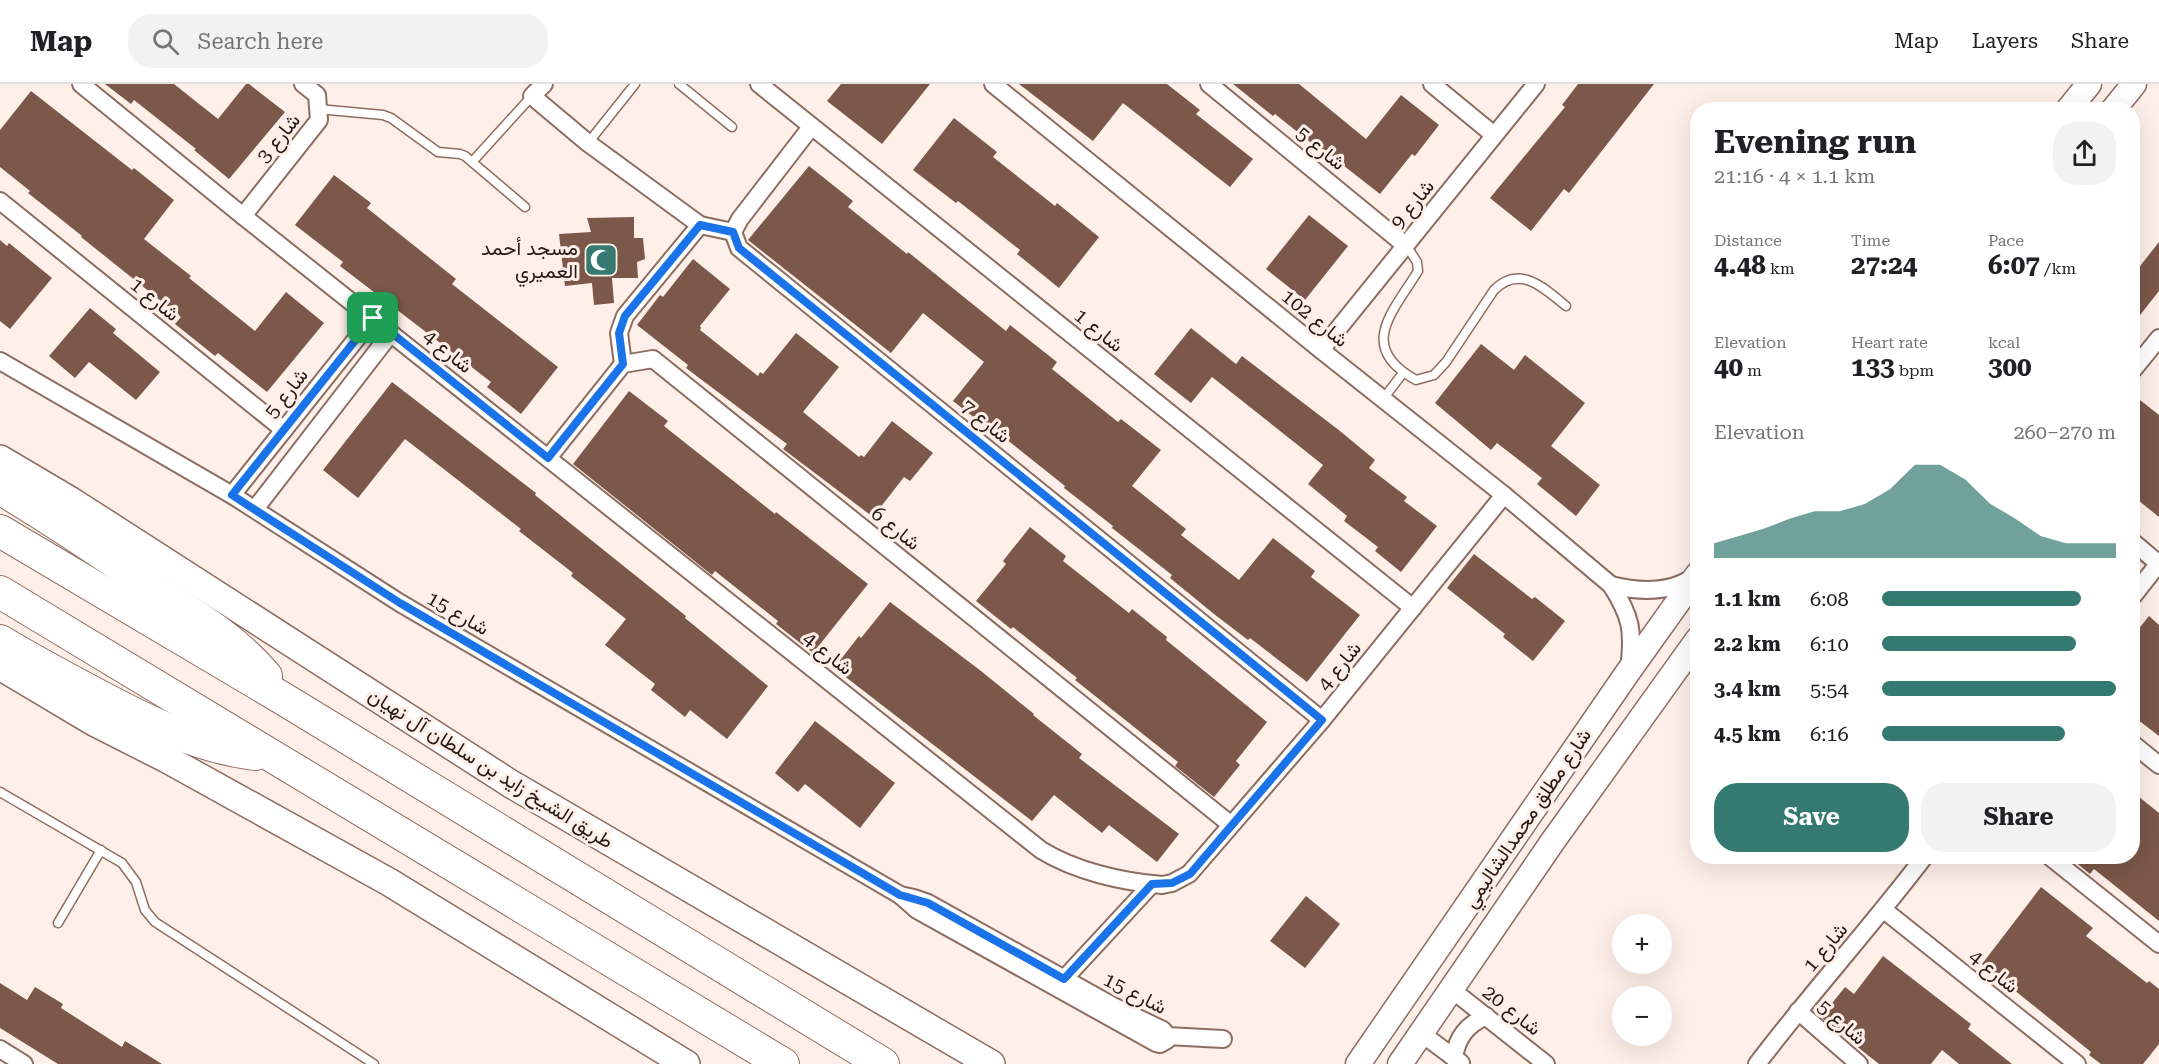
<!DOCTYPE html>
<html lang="en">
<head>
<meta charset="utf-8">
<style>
  :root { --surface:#fff; --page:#f2f2f2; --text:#202124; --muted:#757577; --line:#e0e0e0; --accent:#347a70 }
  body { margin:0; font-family:"Roboto Serif",Vazirmatn,serif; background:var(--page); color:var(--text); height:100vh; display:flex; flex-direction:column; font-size:22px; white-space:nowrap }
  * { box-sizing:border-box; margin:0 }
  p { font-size:20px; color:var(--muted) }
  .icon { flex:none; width:33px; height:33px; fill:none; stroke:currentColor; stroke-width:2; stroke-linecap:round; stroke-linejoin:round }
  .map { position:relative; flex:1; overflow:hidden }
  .drawer { position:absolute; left:1690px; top:18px; width:450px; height:762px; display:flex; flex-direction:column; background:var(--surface); border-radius:24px; box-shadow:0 6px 24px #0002 }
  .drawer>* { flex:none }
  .buttons { position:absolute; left:1612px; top:830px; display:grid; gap:12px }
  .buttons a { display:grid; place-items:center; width:60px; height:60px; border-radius:50%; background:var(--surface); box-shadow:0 6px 24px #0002; font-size:30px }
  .pin { position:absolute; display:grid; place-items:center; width:51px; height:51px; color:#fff; margin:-26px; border-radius:12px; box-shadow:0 3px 9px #0006 }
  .round { display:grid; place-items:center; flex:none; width:63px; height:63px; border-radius:24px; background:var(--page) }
  .overview { display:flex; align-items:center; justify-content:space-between; height:102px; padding:0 24px }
  h1 { font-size:33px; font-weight:700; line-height:45px }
  .stats { display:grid; grid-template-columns:repeat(3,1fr); gap:9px; height:102px; padding:6px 24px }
  .stats div { display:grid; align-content:center }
  .stats b { font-size:26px; font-weight:700 }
  .stats small { font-size:16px; font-weight:400 }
  .stats p { font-size:16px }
  .chart { height:168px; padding:12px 24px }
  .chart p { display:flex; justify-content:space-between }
  .chart svg { width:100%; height:108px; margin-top:6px; fill:var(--accent); opacity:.7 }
  .action { display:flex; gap:12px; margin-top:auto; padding:12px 24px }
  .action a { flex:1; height:69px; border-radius:24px; background:var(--accent); color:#fff; font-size:24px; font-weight:700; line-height:69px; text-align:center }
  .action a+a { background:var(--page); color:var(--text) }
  ul { padding:0 24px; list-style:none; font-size:20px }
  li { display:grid; grid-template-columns:96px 72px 1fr; align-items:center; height:45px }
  li i { height:15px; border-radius:8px; background:var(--accent) }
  header { display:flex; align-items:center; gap:36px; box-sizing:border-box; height:84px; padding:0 30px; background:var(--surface); border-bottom:2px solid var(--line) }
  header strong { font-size:28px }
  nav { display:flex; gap:33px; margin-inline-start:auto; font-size:21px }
  .search { width:420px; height:54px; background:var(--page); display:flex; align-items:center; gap:15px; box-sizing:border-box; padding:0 21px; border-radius:24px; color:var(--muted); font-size:22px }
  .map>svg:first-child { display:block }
  .building { fill:#7b5849 }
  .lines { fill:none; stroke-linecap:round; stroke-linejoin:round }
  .lane-casing { stroke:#8e6d60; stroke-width:11 }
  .street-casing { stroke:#8e6d60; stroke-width:20 }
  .secondary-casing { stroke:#8e6d60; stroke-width:27 }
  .primary-casing { stroke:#8e6d60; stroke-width:30 }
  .highway-casing { stroke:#8e6d60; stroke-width:34 }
  .lane { stroke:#fff; stroke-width:8 }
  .street { stroke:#fff; stroke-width:16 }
  .secondary { stroke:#fff; stroke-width:24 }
  .primary { stroke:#fff; stroke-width:27 }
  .highway { stroke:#fff; stroke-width:32 }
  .route-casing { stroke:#fff; stroke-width:12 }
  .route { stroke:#1a73e8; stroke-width:8 }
  .labels { text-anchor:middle; stroke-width:6; stroke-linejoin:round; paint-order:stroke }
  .street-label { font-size:20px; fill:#261913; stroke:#ffefe9 }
  .poi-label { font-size:20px; fill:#261913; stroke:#ffefe9; text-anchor:end }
</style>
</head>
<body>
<header>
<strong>Map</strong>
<div class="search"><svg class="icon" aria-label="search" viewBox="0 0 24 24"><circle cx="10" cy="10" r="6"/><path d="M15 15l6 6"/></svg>Search here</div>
<nav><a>Map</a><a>Layers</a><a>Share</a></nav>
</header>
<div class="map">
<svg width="2159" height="980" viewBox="0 0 2159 980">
  <rect width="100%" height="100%" fill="#ffefe9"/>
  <!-- building -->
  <g class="building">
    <polygon points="105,0 174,0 218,35 246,0 249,0 285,28 229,95 194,66 196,65 134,16 131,20"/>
    <polygon points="841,0 930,0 882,60 827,17"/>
    <polygon points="1019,0 1167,0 1200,26 1196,30 1253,75 1230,103 1123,19 1093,57"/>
    <polygon points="1233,0 1299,0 1366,55 1401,11 1439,41 1415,72 1412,70 1380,110 1321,64 1320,66 1275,30 1273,32"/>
    <polygon points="1578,0 1654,0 1569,109 1564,105 1531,147 1490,114 1565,23 1562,21"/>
    <polygon points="31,7 132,86 134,84 174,116 144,155 191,192 189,194 255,247 286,208 324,239 267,308 218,269 215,272 175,240 181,233 81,153 82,152 28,109 30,107 0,83 0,46"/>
    <polygon points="954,34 997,68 993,73 1055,122 1057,119 1099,153 1059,204 1017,170 1020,166 958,117 956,119 913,86"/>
    <polygon points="809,82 853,117 848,123 907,170 908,168 1006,247 1010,241 1057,278 1052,285 1118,338 1121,335 1161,366 1132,402 1186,445 1181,451 1239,496 1273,454 1315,487 1311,493 1360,531 1307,598 1250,554 1248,556 1214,530 1170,494 1172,491 1112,444 1113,442 1064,404 1065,402 996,347 994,349 953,317 984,278 923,229 891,269 748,156"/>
    <polygon points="334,91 371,119 367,124 456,195 452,200 558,283 521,330 487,303 491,298 340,182 343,178 295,141"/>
    <polygon points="1309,131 1348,162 1305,216 1266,185"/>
    <polygon points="634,133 634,154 643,154 645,175 637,178 638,194 612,194 614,219 594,221 592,199 565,202 559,150 591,148 587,134"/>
    <polygon points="0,156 7,162 9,159 52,194 10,245 0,237"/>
    <polygon points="2159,158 2159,207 2133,240 2133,191"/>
    <polygon points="693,175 730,205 700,242 701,244 700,246 758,292 760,288 763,290 796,249 839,283 803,328 859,373 861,371 864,373 892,337 933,369 910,397 904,393 873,433 783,365 787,360 686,284 688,281 637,241 660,211 663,213"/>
    <polygon points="90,224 116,245 113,249 160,288 136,316 89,278 75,294 49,272"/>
    <polygon points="1191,244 1236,280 1242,272 1340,347 1375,376 1369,384 1407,413 1404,417 1437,442 1401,488 1375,467 1378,463 1344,437 1347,432 1308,400 1323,381 1212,293 1191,319 1154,290"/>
    <polygon points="1481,260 1514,286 1525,271 1585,319 1551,362 1600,401 1576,432 1537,400 1542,394 1497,359 1491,366 1435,319"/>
    <polygon points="392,298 536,409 535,411 686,532 685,534 768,602 727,655 690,626 685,633 651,606 655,600 605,561 626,535 571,492 573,489 519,447 521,445 405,355 358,414 323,386"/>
    <polygon points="629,307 668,337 664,342 775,430 776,428 868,500 813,569 776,540 778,537 715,487 712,491 573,380"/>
    <polygon points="2140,316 2159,331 2159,433 2133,412 2133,324"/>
    <polygon points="1030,443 1066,472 1063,477 1129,529 1132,525 1167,553 1166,556 1267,638 1236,677 1240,681 1214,713 1175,682 1178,678 1075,596 1077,594 1013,543 1011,545 976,517 1006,480 1003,477"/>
    <polygon points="1474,470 1532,515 1535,513 1565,537 1533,577 1503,553 1505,550 1447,504"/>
    <polygon points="890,518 981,587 1034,630 1033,631 1082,670 1079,674 1179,750 1157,778 1109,741 1102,749 1054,711 1032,737 834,584 859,552 861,554"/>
    <polygon points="2149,532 2159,541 2159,652 2133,632 2133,552"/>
    <polygon points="815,637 895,699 860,744 805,700 798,708 775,689"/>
    <polygon points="2133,708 2159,729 2159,837 2094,785 2090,790 2068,772 2133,772"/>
    <polygon points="2041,803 2093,844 2086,852 2147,899 2149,897 2159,905 2159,960 2143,980 2101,980 2089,971 2091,968 1982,880"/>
    <polygon points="1306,812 1340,840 1305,884 1270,857"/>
    <polygon points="1883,872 1971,940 1968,945 2012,980 1959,980 1942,966 1931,980 1879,980 1840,949 1821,933 1845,903 1854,910"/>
    <polygon points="0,899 27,916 35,903 63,920 61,924 122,963 125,957 162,980 58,980 0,944"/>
  </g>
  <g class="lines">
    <defs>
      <g id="lane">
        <polyline points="679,0 732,43"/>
        <polyline points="318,25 383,31 391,34 438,68 460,70 465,72 525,123"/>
        <polyline points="588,59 635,0"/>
        <polyline points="472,78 532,12"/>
        <path d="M1406,161L1417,178L1418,187C1393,228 1356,263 1416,296L1434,291L1446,278L1494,206C1520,180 1544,204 1566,222"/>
        <polyline points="1383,315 1403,289"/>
        <polyline points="0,708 122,779 136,798 145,826 155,838 374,980"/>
        <polyline points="58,839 101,766"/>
      </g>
      <g id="street">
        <path d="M81,0L243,132L1041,766C1075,787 1122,798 1162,801L1172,799L1189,790L1322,636L1504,411"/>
        <polyline points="544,0 532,12 588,59 700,141 733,148"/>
        <polyline points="759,0 1413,524"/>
        <path d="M993,0L1321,266L1504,411L1611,501C1631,532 1634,547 1629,584"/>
        <polyline points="1209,0 1405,161"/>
        <polyline points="1432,0 1494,51"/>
        <polyline points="811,43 740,135 733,148 739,164 1322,636"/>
        <polyline points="0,117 284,346"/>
        <polyline points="243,132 319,36 317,11 303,0"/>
        <polyline points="1321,266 1536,0"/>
        <polyline points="0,277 232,411 400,519 900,811"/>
        <polyline points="623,280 619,249 625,232 700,141"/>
        <polyline points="2133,286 2159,254"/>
        <polyline points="548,374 623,280 653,275 1230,740"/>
        <polyline points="232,411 373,234"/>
        <polyline points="255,425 391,249"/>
        <polyline points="2133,458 2159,480"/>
        <path d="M1611,501C1639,508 1671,510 1696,491"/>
        <polyline points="2133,512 2159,479"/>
        <polyline points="2133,660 2159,681"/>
        <polyline points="2049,772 2159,860"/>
        <polygon points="900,811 914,814 928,819 1113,922 1163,946 1167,952 1167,956 1160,960 1156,959 917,826"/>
        <polyline points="1884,826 2077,980"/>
        <polyline points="1064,895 1152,800"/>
        <polyline points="1451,905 1546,980"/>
        <polyline points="1798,927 1859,980"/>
        <polyline points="1421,949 1461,979"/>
        <polyline points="1167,952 1223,955"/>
        <polyline points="0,965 24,980"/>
        <path d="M1454,974C1457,953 1467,941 1486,932"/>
        <path d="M1757,980C1811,909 1871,843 1925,772"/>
      </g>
      <g id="secondary">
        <polyline points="2068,26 2089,0"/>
        <polyline points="2113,26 2134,0"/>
        <polyline points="1358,980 1628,588 1698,490"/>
        <polyline points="1400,980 1553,757 1698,555"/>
      </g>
      <g id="primary">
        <polyline points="0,375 71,417 511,700 991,980"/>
        <polyline points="0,582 94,638 165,674 389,798 686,980"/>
      </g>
      <g id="highway">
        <path d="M0,404C51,435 101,468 150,502C191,529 234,554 266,592"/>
        <polyline points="0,447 282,614 883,980"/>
        <polyline points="0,508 783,980"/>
        <path d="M0,557C33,577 67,595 101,613C150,639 199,663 255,670"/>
      </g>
    </defs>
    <!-- lane casing -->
    <use href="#lane" class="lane-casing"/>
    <!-- street casing -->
    <use href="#street" class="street-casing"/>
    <!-- secondary casing -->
    <use href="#secondary" class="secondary-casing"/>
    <!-- primary casing -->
    <use href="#primary" class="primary-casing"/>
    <!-- highway casing -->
    <use href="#highway" class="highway-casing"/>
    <!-- lane -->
    <use href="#lane" class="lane"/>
    <!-- street -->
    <use href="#street" class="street"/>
    <!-- secondary -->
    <use href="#secondary" class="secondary"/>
    <!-- primary -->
    <use href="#primary" class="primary"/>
    <!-- highway -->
    <use href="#highway" class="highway"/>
  </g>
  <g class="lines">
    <defs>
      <polygon id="route" points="700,141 733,148 739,164 1322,636 1190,790 1172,799 1152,800 1064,895 928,819 900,811 751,724 400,519 232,411 373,234 548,374 623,280 619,249 625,232"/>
    </defs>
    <!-- route casing -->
    <use href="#route" class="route-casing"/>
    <!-- route -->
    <use href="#route" class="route"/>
  </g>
  <!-- icons -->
  <defs>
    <symbol id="mosque-square" viewBox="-11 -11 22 22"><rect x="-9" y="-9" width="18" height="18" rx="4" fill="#347a70" stroke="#ffefe9"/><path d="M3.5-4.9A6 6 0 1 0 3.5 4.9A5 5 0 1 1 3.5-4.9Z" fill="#fff"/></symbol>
  </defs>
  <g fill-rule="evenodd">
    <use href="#mosque-square" x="582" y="157" width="38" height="38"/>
  </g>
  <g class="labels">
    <!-- street labels -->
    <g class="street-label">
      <text transform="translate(278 54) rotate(-51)" y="7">شارع 3</text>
      <text transform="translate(1321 64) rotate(39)" y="7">شارع 5</text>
      <text transform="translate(1412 120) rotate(-51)" y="7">شارع 9</text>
      <text transform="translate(155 215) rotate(39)" y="7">شارع 1</text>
      <text transform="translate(1315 234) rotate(39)" y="7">شارع 102</text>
      <text transform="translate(1099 246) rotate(39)" y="7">شارع 1</text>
      <text transform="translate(448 267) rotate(39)" y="7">شارع 4</text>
      <text transform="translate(286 309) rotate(-52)" y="7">شارع 5</text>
      <text transform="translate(986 337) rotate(39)" y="7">شارع 7</text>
      <text transform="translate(896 444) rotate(39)" y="7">شارع 6</text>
      <text transform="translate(458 529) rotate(30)" y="7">شارع 15</text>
      <text transform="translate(828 569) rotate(38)" y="7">شارع 4</text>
      <text transform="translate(1339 582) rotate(-51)" y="7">شارع 4</text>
      <text transform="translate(491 684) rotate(32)" y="7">طريق الشيخ زايد بن سلطان آل نهيان</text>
      <text transform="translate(1527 734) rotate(-56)" y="7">شارع مطلق محمدالشاليمي</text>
      <text transform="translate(1825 863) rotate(-50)" y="7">شارع 1</text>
      <text transform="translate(1994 887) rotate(39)" y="7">شارع 4</text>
      <text transform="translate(1135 909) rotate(27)" y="7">شارع 15</text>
      <text transform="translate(1512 926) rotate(38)" y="7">شارع 20</text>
      <text transform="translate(1842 938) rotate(41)" y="7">شارع 5</text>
    </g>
    <!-- poi labels -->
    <g class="poi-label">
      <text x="578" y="171">مسجد أحمد<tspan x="578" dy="23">العميري</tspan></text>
    </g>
  </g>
</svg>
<div class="buttons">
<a>+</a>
<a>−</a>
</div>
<div class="pin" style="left:373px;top:234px;background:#1e9e55"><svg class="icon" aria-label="arrive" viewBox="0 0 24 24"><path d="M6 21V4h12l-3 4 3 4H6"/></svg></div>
<section class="drawer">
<div class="overview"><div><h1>Evening run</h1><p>21:16 · 4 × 1.1 km</p></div><a class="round"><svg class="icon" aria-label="share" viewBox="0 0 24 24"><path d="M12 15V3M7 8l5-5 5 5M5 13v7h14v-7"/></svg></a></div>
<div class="stats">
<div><p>Distance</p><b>4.48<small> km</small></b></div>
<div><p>Time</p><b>27:24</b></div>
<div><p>Pace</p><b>6:07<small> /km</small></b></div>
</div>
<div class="stats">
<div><p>Elevation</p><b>40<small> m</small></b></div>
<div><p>Heart rate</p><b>133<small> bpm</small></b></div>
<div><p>kcal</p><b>300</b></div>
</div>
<div class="chart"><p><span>Elevation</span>260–270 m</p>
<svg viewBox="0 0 160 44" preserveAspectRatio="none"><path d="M0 44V38L10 35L20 32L30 28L40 25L50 25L60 22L70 16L80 6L90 6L100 12L110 22L120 28L130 35L140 38L150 38L160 38V44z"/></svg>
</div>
<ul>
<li><b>1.1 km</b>6:08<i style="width:85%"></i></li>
<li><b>2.2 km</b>6:10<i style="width:83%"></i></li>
<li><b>3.4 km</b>5:54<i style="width:100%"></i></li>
<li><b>4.5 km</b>6:16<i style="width:78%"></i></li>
</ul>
<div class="action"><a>Save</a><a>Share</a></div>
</section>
</div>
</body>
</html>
